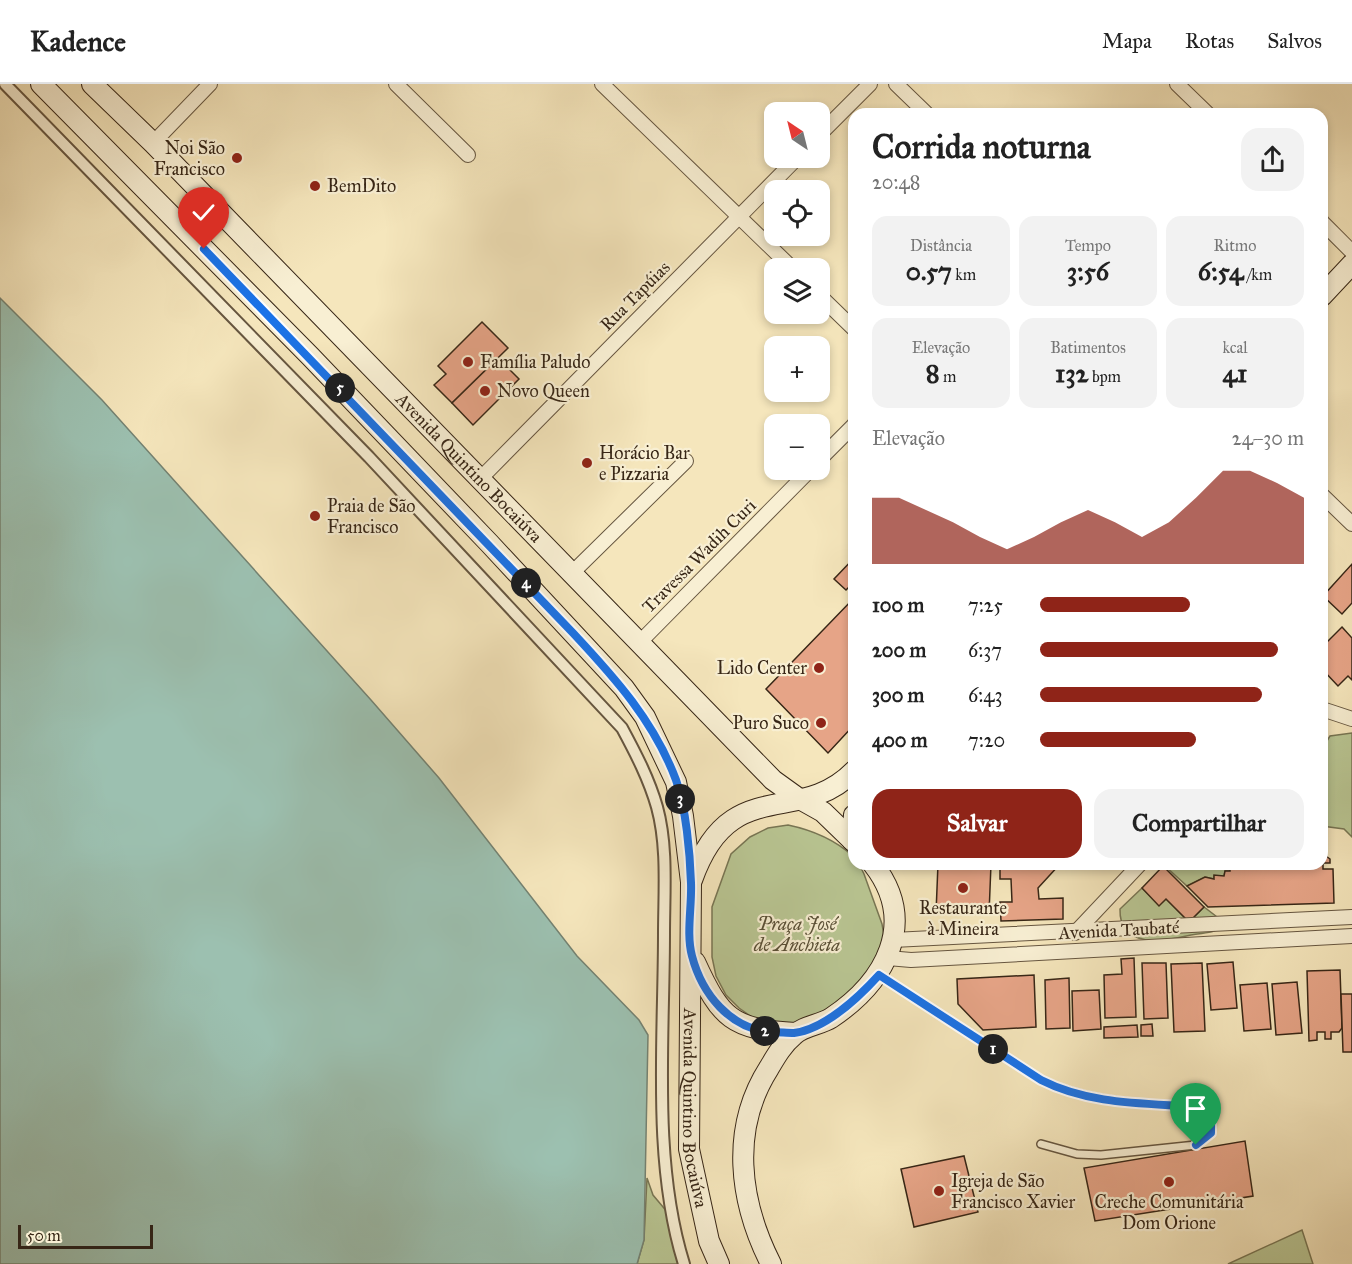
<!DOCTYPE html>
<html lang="pt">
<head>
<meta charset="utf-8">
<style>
  :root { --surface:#fff; --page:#f2f2f2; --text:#222; --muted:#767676; --line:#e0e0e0; --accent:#8f2418 }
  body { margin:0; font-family:"IM FELL Great Primer",serif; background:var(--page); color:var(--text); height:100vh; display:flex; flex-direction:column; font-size:22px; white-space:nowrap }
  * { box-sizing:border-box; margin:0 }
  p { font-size:20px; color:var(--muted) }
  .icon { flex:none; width:33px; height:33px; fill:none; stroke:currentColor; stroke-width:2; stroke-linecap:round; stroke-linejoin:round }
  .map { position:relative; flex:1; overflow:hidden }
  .sheet { position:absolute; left:848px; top:24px; width:480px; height:762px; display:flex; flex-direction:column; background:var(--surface); border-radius:18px; box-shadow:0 3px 9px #0003 }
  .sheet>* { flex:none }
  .needle { width:39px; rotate:325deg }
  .buttons { position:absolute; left:764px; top:18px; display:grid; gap:12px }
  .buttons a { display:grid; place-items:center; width:66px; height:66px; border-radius:12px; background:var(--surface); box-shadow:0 3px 9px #0003; font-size:30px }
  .scale { position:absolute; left:18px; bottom:15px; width:135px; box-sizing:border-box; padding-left:6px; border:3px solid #372616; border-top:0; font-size:16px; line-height:21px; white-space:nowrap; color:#372616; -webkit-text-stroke:4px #f8efd3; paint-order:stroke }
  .pin { position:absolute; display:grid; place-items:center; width:51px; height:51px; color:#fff; margin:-62px -26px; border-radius:50% 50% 50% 0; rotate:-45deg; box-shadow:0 0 6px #0007 }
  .pin .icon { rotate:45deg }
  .km { position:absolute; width:30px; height:30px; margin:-15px; border-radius:50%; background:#222; color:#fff; font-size:16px; line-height:30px; text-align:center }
  .round { display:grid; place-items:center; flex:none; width:63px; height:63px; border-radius:18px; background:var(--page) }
  .summary { display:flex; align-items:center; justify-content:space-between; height:102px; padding:0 24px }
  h1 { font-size:33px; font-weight:700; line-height:45px }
  .stats { display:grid; grid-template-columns:repeat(3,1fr); gap:9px; height:102px; padding:6px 24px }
  .stats div { display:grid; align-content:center; border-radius:15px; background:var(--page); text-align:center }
  .stats b { font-size:26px; font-weight:700 }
  .stats small { font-size:16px; font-weight:400 }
  .stats p { font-size:16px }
  .chart { height:168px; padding:12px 24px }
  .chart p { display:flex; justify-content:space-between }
  .chart svg { width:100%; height:108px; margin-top:6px; fill:var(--accent); opacity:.7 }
  .primary-button { display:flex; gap:12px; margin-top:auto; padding:12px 24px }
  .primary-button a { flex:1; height:69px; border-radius:18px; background:var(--accent); color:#fff; font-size:24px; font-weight:700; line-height:69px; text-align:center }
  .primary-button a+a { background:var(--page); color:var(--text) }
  ul { padding:0 24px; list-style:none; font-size:20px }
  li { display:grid; grid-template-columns:96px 72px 1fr; align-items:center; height:45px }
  li i { height:15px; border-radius:8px; background:var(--accent) }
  header { display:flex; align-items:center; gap:36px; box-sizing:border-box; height:84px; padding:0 30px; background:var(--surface); border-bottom:2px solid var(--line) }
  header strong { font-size:28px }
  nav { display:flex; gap:33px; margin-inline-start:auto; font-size:21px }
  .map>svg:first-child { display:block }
  .green { fill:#b9c693; stroke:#787654; stroke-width:1.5 }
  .water { fill:#9cc0b0; stroke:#748272; stroke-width:1.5 }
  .building { fill:#e6a487; stroke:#372616; stroke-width:1.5 }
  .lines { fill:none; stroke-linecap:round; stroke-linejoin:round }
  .service-casing { stroke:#665640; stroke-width:10 }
  .pedestrian-casing { stroke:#665640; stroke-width:14 }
  .minor-casing { stroke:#665640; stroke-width:16 }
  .secondary-casing { stroke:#372616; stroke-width:22 }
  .service { stroke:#f8efd3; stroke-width:7 }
  .pedestrian { stroke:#f8efd3; stroke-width:10 }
  .minor { stroke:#f8efd3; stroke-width:14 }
  .secondary { stroke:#f8efd3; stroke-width:20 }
  .route-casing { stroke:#fff; stroke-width:12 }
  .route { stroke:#1a73e8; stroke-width:8 }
  .poi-dot { fill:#8f2418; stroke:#f8efd3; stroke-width:2 }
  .labels { text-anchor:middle; stroke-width:4.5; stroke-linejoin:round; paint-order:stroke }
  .poi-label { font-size:18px; fill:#372616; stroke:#f8efd3; text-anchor:start }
  .street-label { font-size:18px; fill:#372616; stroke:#f8efd3 }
  .park-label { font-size:18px; font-style:italic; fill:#584e35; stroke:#f8efd3 }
</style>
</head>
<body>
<header>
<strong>Kadence</strong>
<nav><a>Mapa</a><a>Rotas</a><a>Salvos</a></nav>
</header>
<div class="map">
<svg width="1352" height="1180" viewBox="0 0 1352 1180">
  <rect width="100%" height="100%" fill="#f5e6bc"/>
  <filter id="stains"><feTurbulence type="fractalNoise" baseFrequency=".00333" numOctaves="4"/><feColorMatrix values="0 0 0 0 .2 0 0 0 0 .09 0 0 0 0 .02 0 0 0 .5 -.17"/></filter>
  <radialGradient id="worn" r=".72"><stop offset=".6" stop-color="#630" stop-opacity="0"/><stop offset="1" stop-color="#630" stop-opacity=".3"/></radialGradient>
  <!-- green -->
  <g class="green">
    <polygon points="1352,649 1352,753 1344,745 1322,742 1322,659 1325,660 1330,652"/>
    <path d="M788,741C812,746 835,756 853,772L854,780H859L864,790L882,840L886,864L850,916L792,942L756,936L739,924L726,911L716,892L712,873V823L731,770L750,753L768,744Z"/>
    <polygon points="1168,780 1230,780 1230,787 1225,787 1224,792 1214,792 1214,795 1205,793 1187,802 1165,782"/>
    <path d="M1142,804L1159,821L1166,815L1189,838L1204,823L1225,839C1215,851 1205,848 1191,851C1165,857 1119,866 1120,825Z"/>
    <polygon points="647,1094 653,1111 674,1136 684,1180 637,1180 644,1156"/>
    <polygon points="1302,1146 1313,1180 1228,1180"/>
  </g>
  <!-- water -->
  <polygon class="water" points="0,214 102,316 371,616 439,694 577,872 639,936 648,951 644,1156 637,1180 0,1180"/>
  <!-- building -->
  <g class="building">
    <polygon points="482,238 508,264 452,319 434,301 446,290 438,282"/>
    <polygon points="498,274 519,295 473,341 452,319"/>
    <polygon points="854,474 854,498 846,506 834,495"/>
    <polygon points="1352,480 1352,519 1342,530 1323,512"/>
    <polygon points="853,515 854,641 828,669 766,605"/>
    <polygon points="1342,543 1352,554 1352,596 1348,592 1338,602 1322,585 1322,563"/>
    <polygon points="1322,769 1330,775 1330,779 1323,779 1323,785 1333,785 1334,819 1208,823 1187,802 1205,793 1214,795 1214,791 1224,792 1225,787 1230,787 1230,780 1322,780"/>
    <polygon points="938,780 991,780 989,830 936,829"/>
    <polygon points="1000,780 1060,780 1038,804 1039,815 1063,814 1063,835 1001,837 1000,818 1012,818 1011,795 1000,795"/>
    <polygon points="1163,782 1204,823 1189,838 1166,815 1159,822 1142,804"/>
    <polygon points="1134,874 1136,933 1105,934 1104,891 1122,890 1121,875"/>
    <polygon points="1233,878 1237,924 1211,926 1207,880"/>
    <polygon points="1142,879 1166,879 1168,934 1144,935"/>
    <polygon points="1202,879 1205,947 1174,948 1171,880"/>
    <polygon points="1340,886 1342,944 1339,948 1331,948 1331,955 1325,955 1325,948 1317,948 1317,956 1309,957 1307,887"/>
    <polygon points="1034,891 1036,943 983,946 958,920 957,895"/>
    <polygon points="1069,894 1070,944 1046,945 1045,896"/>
    <polygon points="1297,898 1302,949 1276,951 1272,900"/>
    <polygon points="1267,899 1271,945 1244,947 1240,901"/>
    <polygon points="1099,906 1101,945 1073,947 1072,907"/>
    <polygon points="1341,910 1352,910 1352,968 1343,968"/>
    <polygon points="1152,940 1153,952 1141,952 1141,941"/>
    <polygon points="1137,941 1138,953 1104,954 1104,943"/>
    <polygon points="1245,1057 1253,1112 1095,1137 1084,1084"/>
    <polygon points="964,1072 978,1128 914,1143 901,1085"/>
  </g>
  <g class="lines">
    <defs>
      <path id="service" d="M879,891L1041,996C1090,1020 1145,1019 1198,1023L1211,1034V1049L1196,1061L1101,1071L1077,1070L1041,1060"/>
      <path id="pedestrian" d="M5,0L369,373L622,644C636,670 649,695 657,723C668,763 664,808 664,850C664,956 652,1078 684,1180"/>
      <g id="minor">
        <polyline points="396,0 468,71"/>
        <polyline points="602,0 792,184"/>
        <polyline points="896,0 927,30"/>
        <polyline points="1177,0 1208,30"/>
        <polyline points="819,51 870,0"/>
        <polyline points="153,59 210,0"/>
        <polyline points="1322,138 1352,168"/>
        <polyline points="819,211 854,245"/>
        <polyline points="819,376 854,341"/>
        <polyline points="481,394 797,74"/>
        <polyline points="1322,411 1352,440"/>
        <polyline points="572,489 686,377"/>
        <polyline points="640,558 810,386"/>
        <polyline points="1322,625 1352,635"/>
        <polyline points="1075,849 1140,780"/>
        <polyline points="893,856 1352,833"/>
        <polyline points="888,874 911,876 1352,852"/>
      </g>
      <g id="secondary">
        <path id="s1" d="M41,0L310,272L489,459L624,604L645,633L676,698L683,732L691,798L689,1065L709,1157L719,1180"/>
        <path id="s2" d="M92,0L153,59L773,696L798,714L823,728L854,758"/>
        <polyline points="1322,212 1352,180"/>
        <polyline points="852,756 854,731"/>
        <path d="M692,796C730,688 798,744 854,687"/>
        <path d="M695,878C721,935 732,945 795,949"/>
        <path d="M771,1180C739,1117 730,1045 769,984C776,972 783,960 794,951C803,942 820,941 831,934C885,898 919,839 873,780"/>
      </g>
    </defs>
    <!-- service casing -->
    <use href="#service" class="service-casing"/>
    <!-- pedestrian casing -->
    <use href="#pedestrian" class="pedestrian-casing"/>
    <!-- minor casing -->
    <use href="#minor" class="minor-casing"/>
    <!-- secondary casing -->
    <use href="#secondary" class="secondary-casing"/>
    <!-- service -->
    <use href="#service" class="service"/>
    <!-- pedestrian -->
    <use href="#pedestrian" class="pedestrian"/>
    <!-- minor -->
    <use href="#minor" class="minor"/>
    <!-- secondary -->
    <use href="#secondary" class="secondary"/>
  </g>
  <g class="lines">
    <defs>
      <path id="route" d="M204,165L573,549C615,594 654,637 676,696C686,724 690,769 691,799C692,822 686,850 692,872C702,910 730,945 771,948C779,948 787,949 794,949C825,945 859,913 879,891L1041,996C1090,1021 1145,1019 1198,1023L1211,1034V1049L1196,1061"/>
    </defs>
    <!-- route casing -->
    <use href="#route" class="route-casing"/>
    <!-- route -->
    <use href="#route" class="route"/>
  </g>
  <!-- markers -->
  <g class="poi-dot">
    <circle cx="237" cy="74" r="6"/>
    <circle cx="315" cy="102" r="6"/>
    <circle cx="468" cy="278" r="6"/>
    <circle cx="485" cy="307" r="6"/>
    <circle cx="587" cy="379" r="6"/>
    <circle cx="315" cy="432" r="6"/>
    <circle cx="819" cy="584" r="6"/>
    <circle cx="821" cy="639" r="6"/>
    <circle cx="963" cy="804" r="6"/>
    <circle cx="1169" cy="1098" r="6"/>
    <circle cx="939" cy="1107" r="6"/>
  </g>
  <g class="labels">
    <!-- poi labels -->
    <g class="poi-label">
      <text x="225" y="70" text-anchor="end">Noi São<tspan x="225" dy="21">Francisco</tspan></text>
      <text x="327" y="108">BemDito</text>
      <text x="480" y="284">Família Paludo</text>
      <text x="497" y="313">Novo Queen</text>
      <text x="599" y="375">Horácio Bar<tspan x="599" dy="21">e Pizzaria</tspan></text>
      <text x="327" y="428">Praia de São<tspan x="327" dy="21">Francisco</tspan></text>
      <text x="807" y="590" text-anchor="end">Lido Center</text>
      <text x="809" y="645" text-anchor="end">Puro Suco</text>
      <text x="963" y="830" text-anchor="middle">Restaurante<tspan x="963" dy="21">à Mineira</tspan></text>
      <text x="951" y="1103">Igreja de São<tspan x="951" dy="21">Francisco Xavier</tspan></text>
      <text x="1169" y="1124" text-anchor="middle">Creche Comunitária<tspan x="1169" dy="21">Dom Orione</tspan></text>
    </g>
    <!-- street labels -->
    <g class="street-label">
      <text transform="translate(635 212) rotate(-45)" y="6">Rua Tapúias</text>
      <text dy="6" stroke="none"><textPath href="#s2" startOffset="538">Avenida Quintino Bocaiúva</textPath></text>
      <text transform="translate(699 472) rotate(-45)" y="6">Travessa Wadih Curi</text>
      <text transform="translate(1119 846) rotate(-3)" y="6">Avenida Taubaté</text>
      <text dy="6" stroke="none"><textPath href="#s1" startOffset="1275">Avenida Quintino Bocaiúva</textPath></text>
    </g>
    <!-- park labels -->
    <g class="park-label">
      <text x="797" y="846">Praça José<tspan x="797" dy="21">de Anchieta</tspan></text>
    </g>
  </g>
  <rect width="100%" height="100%" filter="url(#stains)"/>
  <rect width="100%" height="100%" fill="url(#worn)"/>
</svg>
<div class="buttons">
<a><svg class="needle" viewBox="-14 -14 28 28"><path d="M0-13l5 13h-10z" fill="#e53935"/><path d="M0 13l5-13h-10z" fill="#767676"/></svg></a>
<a><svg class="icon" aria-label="locate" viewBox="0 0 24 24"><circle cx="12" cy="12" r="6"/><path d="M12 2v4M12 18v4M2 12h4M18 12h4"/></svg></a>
<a><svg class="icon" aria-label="layers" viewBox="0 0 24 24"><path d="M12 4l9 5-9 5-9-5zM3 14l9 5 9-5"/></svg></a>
<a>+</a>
<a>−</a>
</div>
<div class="scale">50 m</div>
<div class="pin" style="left:1196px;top:1061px;background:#1e9e55"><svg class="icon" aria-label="arrive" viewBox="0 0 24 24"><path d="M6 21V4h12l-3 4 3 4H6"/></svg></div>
<div class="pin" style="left:204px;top:165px;background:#d93025"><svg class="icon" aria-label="check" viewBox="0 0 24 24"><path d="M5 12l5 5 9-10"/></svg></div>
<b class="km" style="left:993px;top:965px">1</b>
<b class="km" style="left:765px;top:947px">2</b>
<b class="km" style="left:680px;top:715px">3</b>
<b class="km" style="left:526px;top:499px">4</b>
<b class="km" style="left:340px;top:304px">5</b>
<section class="sheet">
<div class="summary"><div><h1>Corrida noturna</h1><p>20:48</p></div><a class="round"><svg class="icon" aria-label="share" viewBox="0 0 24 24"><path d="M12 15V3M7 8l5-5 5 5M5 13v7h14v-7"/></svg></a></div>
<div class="stats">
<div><p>Distância</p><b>0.57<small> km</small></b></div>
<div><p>Tempo</p><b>3:56</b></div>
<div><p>Ritmo</p><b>6:54<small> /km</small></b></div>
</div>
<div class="stats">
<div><p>Elevação</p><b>8<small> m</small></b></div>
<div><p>Batimentos</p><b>132<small> bpm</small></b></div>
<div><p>kcal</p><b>41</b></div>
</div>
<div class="chart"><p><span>Elevação</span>24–30 m</p>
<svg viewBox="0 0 160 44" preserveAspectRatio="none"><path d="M0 44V17L10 17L20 22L30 27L40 33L50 38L60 33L70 27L80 22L90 27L100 33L110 27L120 17L130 6L140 6L150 11L160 17V44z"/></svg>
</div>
<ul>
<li><b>100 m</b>7:25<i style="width:57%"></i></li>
<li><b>200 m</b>6:37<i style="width:90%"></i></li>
<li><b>300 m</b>6:43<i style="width:84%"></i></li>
<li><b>400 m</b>7:20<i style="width:59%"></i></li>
</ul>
<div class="primary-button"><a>Salvar</a><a>Compartilhar</a></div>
</section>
</div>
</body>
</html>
